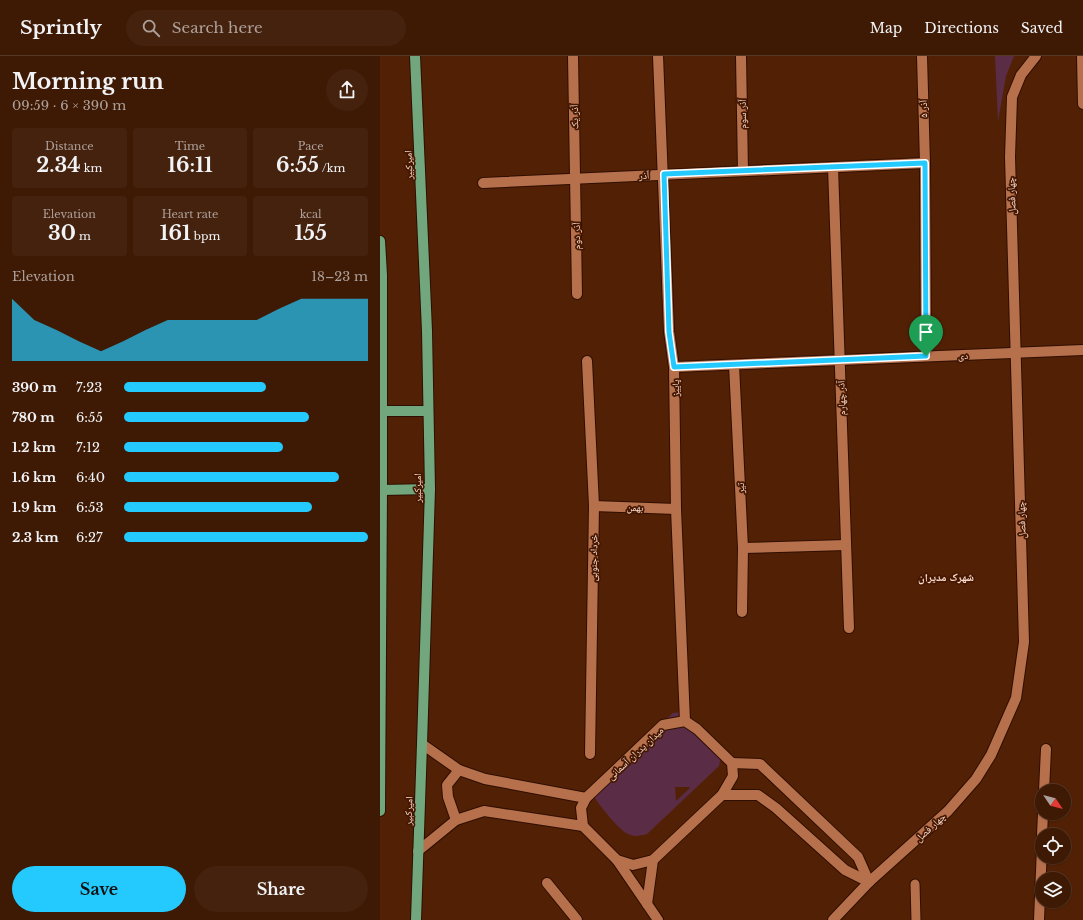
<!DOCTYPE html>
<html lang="en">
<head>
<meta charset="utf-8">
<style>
  :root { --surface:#3e1904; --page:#45220e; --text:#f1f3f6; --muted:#ada09a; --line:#573826; --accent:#24c9fe }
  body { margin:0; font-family:"Libre Baskerville","Noto Naskh Arabic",serif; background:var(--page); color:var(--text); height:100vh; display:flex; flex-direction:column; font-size:15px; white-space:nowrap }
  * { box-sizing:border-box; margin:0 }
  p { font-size:13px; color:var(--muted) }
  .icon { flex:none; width:22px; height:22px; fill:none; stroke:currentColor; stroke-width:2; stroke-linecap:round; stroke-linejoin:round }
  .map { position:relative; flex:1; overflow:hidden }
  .panel { display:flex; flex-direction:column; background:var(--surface); width:380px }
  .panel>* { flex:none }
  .needle { width:26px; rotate:125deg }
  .tools { position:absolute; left:655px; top:728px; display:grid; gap:8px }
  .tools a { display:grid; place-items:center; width:36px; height:36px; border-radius:50%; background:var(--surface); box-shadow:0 1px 3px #0004,0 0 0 1px var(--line); font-size:20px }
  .pin { position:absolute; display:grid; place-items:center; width:34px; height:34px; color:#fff; margin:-41px -17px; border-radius:50% 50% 50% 0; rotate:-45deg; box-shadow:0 0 4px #0007 }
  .pin .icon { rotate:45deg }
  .round { display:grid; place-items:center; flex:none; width:42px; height:42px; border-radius:21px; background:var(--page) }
  .headline { display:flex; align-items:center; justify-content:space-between; height:68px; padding:0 12px }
  h1 { font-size:22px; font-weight:700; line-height:30px }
  .metrics { display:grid; grid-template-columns:repeat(3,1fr); gap:6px; height:68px; padding:4px 12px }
  .metrics div { display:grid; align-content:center; border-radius:4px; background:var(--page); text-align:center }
  .metrics b { font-size:20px; font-weight:700 }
  .metrics small { font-size:11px; font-weight:400 }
  .metrics p { font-size:11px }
  .chart { height:112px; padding:8px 12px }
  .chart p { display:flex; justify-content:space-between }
  .chart svg { width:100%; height:72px; margin-top:4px; fill:var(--accent); opacity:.7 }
  .action { display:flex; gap:8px; margin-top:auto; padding:8px 12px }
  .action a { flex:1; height:46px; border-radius:24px; background:var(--accent); color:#111; font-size:16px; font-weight:700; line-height:46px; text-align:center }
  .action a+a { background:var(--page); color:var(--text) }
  ul { padding:0 12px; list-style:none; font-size:13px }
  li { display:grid; grid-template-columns:64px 48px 1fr; align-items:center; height:30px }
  li i { height:10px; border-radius:5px; background:var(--accent) }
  header { display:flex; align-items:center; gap:24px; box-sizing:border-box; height:56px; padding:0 20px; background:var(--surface); border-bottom:1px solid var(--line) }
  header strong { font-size:19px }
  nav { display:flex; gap:22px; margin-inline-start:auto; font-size:14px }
  .search { width:280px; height:36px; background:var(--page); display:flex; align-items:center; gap:10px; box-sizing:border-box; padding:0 14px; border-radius:22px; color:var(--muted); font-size:15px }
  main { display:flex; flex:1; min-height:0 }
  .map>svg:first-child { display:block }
  .green { fill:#5b2c46; fill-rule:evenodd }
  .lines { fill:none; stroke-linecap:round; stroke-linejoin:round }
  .lane-casing { stroke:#2f0e00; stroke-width:11 }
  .street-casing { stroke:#2f0e00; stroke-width:12 }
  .secondary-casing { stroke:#2f0e00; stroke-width:12 }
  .primary-casing { stroke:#2f0e00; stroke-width:12 }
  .lane { stroke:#b6704c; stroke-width:9 }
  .street { stroke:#b6704c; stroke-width:10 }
  .secondary { stroke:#b6704c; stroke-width:10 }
  .primary { stroke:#72a77e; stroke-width:10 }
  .route-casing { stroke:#fff; stroke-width:8 }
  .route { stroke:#24c9fe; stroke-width:5 }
  .labels { text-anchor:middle; stroke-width:3.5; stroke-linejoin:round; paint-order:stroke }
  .street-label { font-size:10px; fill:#fbdccd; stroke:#461700 }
  .neighbourhood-label { font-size:11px; font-weight:bold; fill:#fbdccd; stroke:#461700 }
</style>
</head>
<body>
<header>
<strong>Sprintly</strong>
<div class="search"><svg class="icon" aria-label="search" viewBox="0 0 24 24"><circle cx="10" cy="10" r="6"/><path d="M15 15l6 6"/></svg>Search here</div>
<nav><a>Map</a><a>Directions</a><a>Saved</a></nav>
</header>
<main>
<section class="panel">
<div class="headline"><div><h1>Morning run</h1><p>09:59 · 6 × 390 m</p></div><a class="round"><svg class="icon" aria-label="share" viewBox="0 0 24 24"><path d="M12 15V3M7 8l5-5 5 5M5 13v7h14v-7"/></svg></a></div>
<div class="metrics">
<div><p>Distance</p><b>2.34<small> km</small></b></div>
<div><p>Time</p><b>16:11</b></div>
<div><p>Pace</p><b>6:55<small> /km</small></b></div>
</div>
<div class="metrics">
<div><p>Elevation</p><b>30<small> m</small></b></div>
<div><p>Heart rate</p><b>161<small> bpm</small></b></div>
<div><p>kcal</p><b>155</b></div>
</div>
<div class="chart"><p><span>Elevation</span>18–23 m</p>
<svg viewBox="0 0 160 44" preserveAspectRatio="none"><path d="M0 44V6L10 19L20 25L30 32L40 38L50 32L60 25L70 19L80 19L90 19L100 19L110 19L120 12L130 6L140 6L150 6L160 6V44z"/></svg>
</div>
<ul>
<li><b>390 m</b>7:23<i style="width:58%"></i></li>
<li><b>780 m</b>6:55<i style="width:76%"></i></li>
<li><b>1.2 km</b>7:12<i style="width:65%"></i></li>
<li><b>1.6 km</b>6:40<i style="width:88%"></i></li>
<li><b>1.9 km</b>6:53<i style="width:77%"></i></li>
<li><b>2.3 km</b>6:27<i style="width:100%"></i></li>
</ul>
<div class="action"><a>Save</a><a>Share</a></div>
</section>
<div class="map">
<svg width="703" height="864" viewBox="0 0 703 864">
  <rect width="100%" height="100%" fill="#522105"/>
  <!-- green -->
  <g class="green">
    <polygon points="615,0 634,0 626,20 618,65"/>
    <path d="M302,656L342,696L339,710L267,778C260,780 254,781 248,778C240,775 220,750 215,742L218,727L293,657ZM295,731H309L310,732L296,745Z"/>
  </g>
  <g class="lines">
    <defs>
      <polyline id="lane" points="535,828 536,864"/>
      <g id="street">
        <polyline points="193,0 197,238"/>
        <polyline points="361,0 363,115"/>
        <polyline points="542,0 545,107 546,300"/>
        <polyline points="702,0 703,48"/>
        <polyline points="453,111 469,572"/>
        <polyline points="103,127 545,107"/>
        <polyline points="207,305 214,450 210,698"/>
        <polyline points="354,309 363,492 362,556"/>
        <polyline points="294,311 703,294"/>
        <polyline points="214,450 296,453"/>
        <polyline points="363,492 466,489"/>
        <polyline points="664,735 666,693"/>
        <polyline points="662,779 663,757"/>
        <polyline points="237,804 278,864"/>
        <polyline points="167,827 197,864"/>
        <polyline points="267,848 273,804"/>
        <polyline points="659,864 662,791"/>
      </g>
      <g id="secondary">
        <polyline points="278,0 289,275 294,311 296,453 305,665"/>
        <polygon points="305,665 317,673 352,707 353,720 342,739 273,804 253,809 237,804 203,770 201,752 206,742 283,669"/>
        <polyline points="42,688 79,714 105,723 206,742"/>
        <polyline points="352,707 380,708 478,801 489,826"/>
        <polyline points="342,739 378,739 396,752 465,814 489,826"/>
        <polyline points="76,764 68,741 67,729 79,714"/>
        <polyline points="38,795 76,764 104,755 203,770"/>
        <polyline points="453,864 489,826 568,755 596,723 611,699 636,642 644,586 630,101 632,41 641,19 656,0"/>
      </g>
      <g id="primary">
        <polyline points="35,0 47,275 50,433 42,688 36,864"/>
        <polyline points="0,185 2,219 2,434 0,755"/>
        <polyline points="2,355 48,355"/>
        <polyline points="2,434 50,433"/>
      </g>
    </defs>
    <!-- lane casing -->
    <use href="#lane" class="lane-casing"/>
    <!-- street casing -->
    <use href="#street" class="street-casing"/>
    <!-- secondary casing -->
    <use href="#secondary" class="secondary-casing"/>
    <!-- primary casing -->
    <use href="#primary" class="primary-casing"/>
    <!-- lane -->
    <use href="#lane" class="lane"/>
    <!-- street -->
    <use href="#street" class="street"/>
    <!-- secondary -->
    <use href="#secondary" class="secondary"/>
    <!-- primary -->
    <use href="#primary" class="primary"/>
  </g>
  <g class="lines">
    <defs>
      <polygon id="route" points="545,107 546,300 294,311 289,276 284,118"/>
    </defs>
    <!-- route casing -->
    <use href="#route" class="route-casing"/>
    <!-- route -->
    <use href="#route" class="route"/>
  </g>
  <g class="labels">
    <!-- street labels -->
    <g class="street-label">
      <text transform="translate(543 53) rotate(-92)" y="4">آذر ۵</text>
      <text transform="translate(362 58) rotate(-91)" y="4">آذر سوم</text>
      <text transform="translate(194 61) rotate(-91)" y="4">آذر یک</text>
      <text transform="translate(28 109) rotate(-92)" y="4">امیرکبیر</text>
      <text transform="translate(264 119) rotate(-3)" y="4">آذر</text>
      <text transform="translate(631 140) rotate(-92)" y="4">چهار فصل</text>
      <text transform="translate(196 180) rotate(-91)" y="4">آذر دوم</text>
      <text transform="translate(583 299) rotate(-2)" y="4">دی</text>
      <text transform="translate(295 332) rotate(-91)" y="4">پاییز</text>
      <text transform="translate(461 342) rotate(-92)" y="4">آذر چهارم</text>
      <text transform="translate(37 432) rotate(-90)" y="4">امیرکبیر</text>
      <text transform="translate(360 432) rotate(-93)" y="4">تیر</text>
      <text transform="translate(255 451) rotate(2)" y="4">بهمن</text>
      <text transform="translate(641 464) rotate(-92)" y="4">چهار فصل</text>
      <text transform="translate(213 502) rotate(-89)" y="4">خرداد جنوبی</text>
      <text transform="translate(255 697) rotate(-43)" y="4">میدان پدران آسمانی</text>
      <text transform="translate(28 755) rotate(-88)" y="4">امیرکبیر</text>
      <text transform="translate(550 771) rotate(-42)" y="4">چهار فصل</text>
    </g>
    <!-- neighbourhood labels -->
    <g class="neighbourhood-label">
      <text x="566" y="525">شهرک مدیران</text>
    </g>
  </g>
</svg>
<div class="tools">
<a><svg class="needle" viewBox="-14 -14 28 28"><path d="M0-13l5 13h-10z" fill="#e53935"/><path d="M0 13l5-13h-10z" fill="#ada09a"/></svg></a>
<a><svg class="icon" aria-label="locate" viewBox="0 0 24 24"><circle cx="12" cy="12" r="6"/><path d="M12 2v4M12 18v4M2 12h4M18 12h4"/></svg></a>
<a><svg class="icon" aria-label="layers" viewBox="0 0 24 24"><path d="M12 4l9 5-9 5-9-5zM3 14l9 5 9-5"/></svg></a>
</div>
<div class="pin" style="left:546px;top:300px;background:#1e9e55"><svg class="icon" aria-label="arrive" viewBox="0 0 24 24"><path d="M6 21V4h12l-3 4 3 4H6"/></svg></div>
</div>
</main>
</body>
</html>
